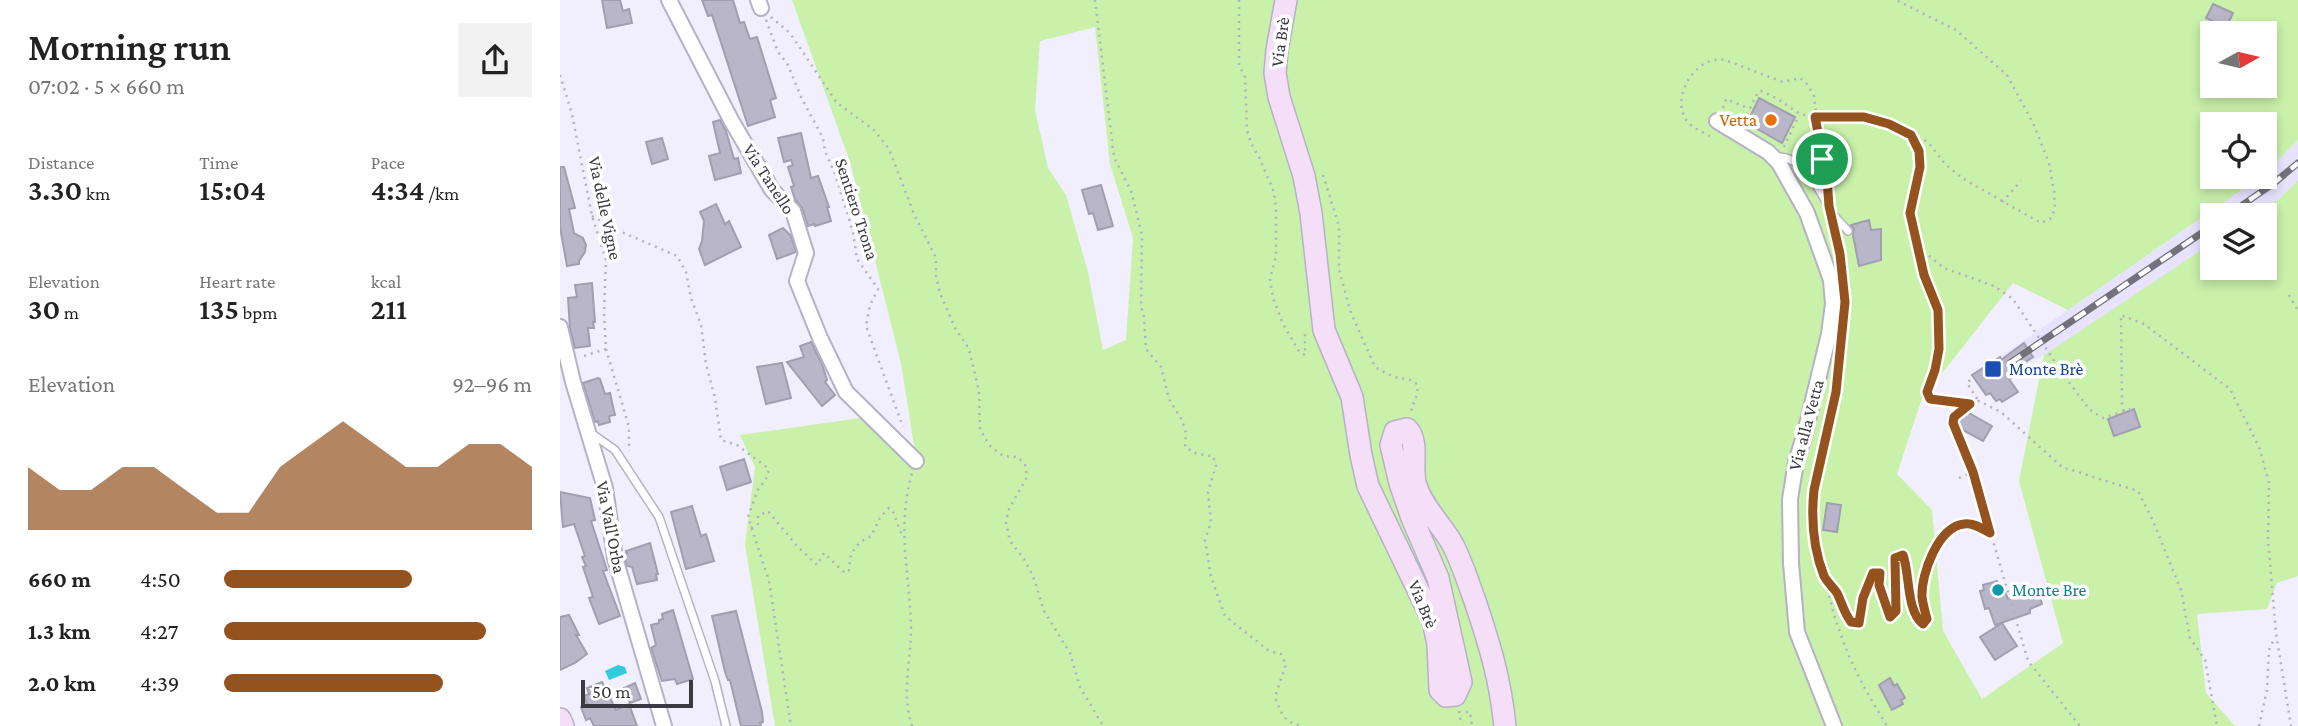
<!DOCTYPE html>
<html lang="en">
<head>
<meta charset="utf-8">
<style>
  :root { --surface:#fff; --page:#f2f2f2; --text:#222; --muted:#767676; --accent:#94521f }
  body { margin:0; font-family:"Crimson Pro",serif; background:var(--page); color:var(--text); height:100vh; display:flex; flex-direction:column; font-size:26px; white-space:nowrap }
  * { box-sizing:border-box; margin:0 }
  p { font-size:23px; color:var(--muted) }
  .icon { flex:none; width:38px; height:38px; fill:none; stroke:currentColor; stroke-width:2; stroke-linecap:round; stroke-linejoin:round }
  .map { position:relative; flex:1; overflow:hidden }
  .drawer { display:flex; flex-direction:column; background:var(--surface); width:560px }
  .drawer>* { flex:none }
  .needle { width:46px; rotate:82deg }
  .fabs { position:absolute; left:1640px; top:21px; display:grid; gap:14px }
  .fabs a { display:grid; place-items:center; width:77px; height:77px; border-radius:0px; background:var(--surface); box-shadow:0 4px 10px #0003; font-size:35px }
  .scale { position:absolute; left:21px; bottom:18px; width:112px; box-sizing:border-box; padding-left:7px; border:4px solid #3b3a42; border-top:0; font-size:19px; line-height:24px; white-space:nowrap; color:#3b3a42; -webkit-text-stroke:5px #fff; paint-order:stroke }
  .pin { position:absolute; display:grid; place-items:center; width:60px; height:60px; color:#fff; margin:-30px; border:4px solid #fff; border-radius:50%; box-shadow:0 2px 7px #0007 }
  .round { display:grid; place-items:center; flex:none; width:74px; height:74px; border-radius:0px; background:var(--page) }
  .summary { display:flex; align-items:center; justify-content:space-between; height:119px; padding:0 28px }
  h1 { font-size:38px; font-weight:600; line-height:52px }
  .figures { display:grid; grid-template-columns:repeat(3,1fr); gap:10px; height:119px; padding:7px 28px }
  .figures div { display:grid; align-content:center }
  .figures b { font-size:30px; font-weight:600 }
  .figures small { font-size:19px; font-weight:400 }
  .figures p { font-size:19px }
  .chart { height:196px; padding:14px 28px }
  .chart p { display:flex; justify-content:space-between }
  .chart svg { width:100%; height:126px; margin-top:7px; fill:var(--accent); opacity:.7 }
  ul { padding:0 28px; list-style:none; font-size:23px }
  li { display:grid; grid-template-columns:112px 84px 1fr; align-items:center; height:52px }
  li i { height:18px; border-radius:9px; background:var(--accent) }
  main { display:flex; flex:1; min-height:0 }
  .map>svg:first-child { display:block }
  .built { fill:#e7e3fe }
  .green { fill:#c9f1aa; fill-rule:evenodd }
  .water { fill:#30cbdf }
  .building { fill:#b9b6c9; stroke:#a09eb0; stroke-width:2 }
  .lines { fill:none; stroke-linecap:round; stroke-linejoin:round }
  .lane-casing { stroke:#b5b2c5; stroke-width:10 }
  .street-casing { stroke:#b5b2c5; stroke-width:18 }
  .secondary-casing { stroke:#b5b2c5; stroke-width:24 }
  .path { stroke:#b3b1be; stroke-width:2.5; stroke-dasharray:2 5; stroke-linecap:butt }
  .lane { stroke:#fff; stroke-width:7 }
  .street { stroke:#fff; stroke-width:14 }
  .secondary { stroke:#f5def8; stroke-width:21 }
  .rail-casing { stroke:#73717b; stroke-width:7 }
  .rail { stroke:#fff; stroke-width:4.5; stroke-dasharray:13; stroke-linecap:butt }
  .route-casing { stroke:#fff; stroke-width:14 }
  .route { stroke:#94521f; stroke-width:9 }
  .food-dot { fill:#e8710a; stroke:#fff; stroke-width:2.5 }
  .transit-dot { fill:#1a4fb4; stroke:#fff; stroke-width:2.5 }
  .culture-dot { fill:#0f9aa8; stroke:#fff; stroke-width:2.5 }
  .labels { text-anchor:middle; stroke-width:7; stroke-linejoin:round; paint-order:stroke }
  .street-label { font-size:18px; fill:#3b3a42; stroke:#fff }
  .food-label { font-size:18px; fill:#c56008; stroke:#fff; text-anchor:end }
  .transit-label { font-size:18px; fill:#164399; stroke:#fff; text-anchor:start }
  .culture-label { font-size:18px; fill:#0d838f; stroke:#fff; text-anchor:start }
</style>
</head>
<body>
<main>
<section class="drawer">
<div class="summary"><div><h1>Morning run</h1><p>07:02 · 5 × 660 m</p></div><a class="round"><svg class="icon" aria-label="share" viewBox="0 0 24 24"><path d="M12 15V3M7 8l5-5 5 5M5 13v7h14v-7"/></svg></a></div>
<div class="figures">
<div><p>Distance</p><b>3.30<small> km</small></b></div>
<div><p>Time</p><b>15:04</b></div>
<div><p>Pace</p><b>4:34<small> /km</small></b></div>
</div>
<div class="figures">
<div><p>Elevation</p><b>30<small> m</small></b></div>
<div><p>Heart rate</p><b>135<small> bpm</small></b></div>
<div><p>kcal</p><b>211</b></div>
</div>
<div class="chart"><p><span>Elevation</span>92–96 m</p>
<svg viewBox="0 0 160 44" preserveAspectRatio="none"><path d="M0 44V22L10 30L20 30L30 22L40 22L50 30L60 38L70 38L80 22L90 14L100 6L110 14L120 22L130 22L140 14L150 14L160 22V44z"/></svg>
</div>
<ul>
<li><b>660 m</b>4:50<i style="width:61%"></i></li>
<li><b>1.3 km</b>4:27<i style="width:85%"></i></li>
<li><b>2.0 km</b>4:39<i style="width:71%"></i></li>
</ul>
</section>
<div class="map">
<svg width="1738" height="726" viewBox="0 0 1738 726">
  <rect width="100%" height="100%" fill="#f1effe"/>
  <!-- built -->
  <polygon class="built" points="1738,140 1738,180 1719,199 1694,215 1652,215 1652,243 1484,355 1450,372 1440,357 1700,177 1704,177 1705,173"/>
  <!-- green -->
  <path class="green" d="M232,0H1738V140L1705,173L1704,124H1652V177H1700L1508,310L1453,283L1369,390L1364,392L1337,474L1372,510L1383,631L1422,699L1503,643L1459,481L1484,355L1652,243V268H1704V215H1694L1719,199L1738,180V576L1717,583L1707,609L1637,614L1646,693L1675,726H215L185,545L195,467L180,435L307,417L358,471L341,363L290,162ZM535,27L550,164L573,238L566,340L543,350L528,272L506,195L488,168L475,110L480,41ZM1652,33H1704V86H1652Z"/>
  <!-- water -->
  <polygon class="water" points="58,665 65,667 67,673 49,680 45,671"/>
  <!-- building -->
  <g class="building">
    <polygon points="42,0 60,0 63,11 69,9 72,23 47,28"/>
    <polygon points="142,0 173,0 180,23 184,22 190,39 197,37 216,98 210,100 215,117 188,126 152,15 148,16"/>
    <polygon points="1653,4 1673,13 1666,28 1646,18"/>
    <polygon points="1199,98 1235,117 1222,143 1187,123"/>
    <polygon points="160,120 166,131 174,159 178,158 181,173 155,180 149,156 160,153 153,122"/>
    <polygon points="241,133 251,178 258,176 269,207 267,207 271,221 255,226 254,224 248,226 242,208 235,199 231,187 234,186 228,167 233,165 231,160 224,162 218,138"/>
    <polygon points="102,138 108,159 92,164 86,142"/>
    <polygon points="0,167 4,167 15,208 9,209 14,233 23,238 26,245 25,252 19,261 19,264 7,266 0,227"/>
    <polygon points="541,185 553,226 538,230 533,213 529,214 522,190"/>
    <polygon points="156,204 165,224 169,221 181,247 145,265 139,249 142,241 144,221 140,212"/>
    <polygon points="1309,220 1311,230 1321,229 1321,260 1299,266 1293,235 1294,229 1291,225"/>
    <polygon points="223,228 231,236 236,252 217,259 209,235"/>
    <polygon points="32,283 35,322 33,322 34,328 28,328 30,346 15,348 10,329 8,298 17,297 15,285"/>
    <polygon points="251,342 262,364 267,380 265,382 275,395 262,406 227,362 244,357 240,346"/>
    <polygon points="1464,343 1473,357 1450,372 1453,377 1449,379 1458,392 1442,402 1440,399 1436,401 1430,393 1426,395 1412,375 1440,357 1441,360"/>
    <polygon points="222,363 231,398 206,404 197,367"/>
    <polygon points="38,378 40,379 45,394 50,393 55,415 49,416 50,422 39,425 38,421 35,422 23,383"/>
    <polygon points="1574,409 1580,427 1554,436 1548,419"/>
    <polygon points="1409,413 1432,426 1423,441 1401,429 1399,423 1404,416"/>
    <polygon points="184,459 191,482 167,490 160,467"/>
    <polygon points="0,492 30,498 35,520 31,521 47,570 43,571 60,616 39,624 29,598 33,597 23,567 26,566 22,557 25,556 14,524 3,527"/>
    <polygon points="1267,503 1281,505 1277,532 1263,530"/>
    <polygon points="132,506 141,536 146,534 154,561 126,569 111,512"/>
    <polygon points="90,543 98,574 96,574 97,580 77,584 72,567 67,566 64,554 67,553 66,551"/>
    <polygon points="1437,581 1438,586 1442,585 1448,599 1477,589 1482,604 1470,609 1470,613 1435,625 1429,608 1425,609 1420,591 1424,590 1423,585"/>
    <polygon points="113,610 133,679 117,684 115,679 102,681 91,648 96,645 91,625 99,623 99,620 103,619 102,614"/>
    <polygon points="176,611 202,712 203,722 200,723 201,726 181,726 170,680 168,680 165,672 154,624 152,616"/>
    <polygon points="9,615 19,635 16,635 27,654 15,663 0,670 0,617"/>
    <polygon points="1442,623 1457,646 1435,660 1420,637"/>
    <polygon points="1330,678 1334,686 1337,684 1345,698 1341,700 1343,704 1332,710 1319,685"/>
    <polygon points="42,682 56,710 69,704 77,726 34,726 30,718 26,720 21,707 27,704 24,696 29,694 27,688"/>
    <polygon points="75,683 81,699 70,703 64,688"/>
  </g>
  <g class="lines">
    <defs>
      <g id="lane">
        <path d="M1216,157C1245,155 1261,194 1273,214C1277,220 1283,225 1288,231"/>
        <polyline points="31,433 55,450 99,517 155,681 166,726"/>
      </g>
      <g id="street">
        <polyline points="109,0 171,120 212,190 233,211 246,253 237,281 260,338 286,392 356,461"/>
        <polyline points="198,0 201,8"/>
        <polyline points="1157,121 1208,152 1219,163 1247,213 1271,280 1273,304 1269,334 1245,433 1236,462 1230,499 1231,563 1237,632 1274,726"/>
        <polyline points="0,327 13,382 45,488 55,558 104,726"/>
      </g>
      <g id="secondary">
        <path d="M726,0L717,50L715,73L719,97L744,176L751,213L764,330L792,397L801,455L808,486L873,621L878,644L880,690L886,696L895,695L901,682L878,578L852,518L840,483L831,445L835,432L847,429C860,442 850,469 856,486C863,508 882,525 893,545C902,563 908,582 915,601C930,646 940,678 945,726"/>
        <polyline points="0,719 3,726"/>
      </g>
    </defs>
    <!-- lane casing -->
    <use href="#lane" class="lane-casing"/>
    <!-- street casing -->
    <use href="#street" class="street-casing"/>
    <!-- secondary casing -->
    <use href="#secondary" class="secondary-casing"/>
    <!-- path -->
    <g class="path">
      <path d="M535,0L554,157L571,191L582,235L581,306L584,317L586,349L601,367L609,399L622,420L626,433L625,447L637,454L653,456L656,465L648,492L651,522L645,540L651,577L665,616L709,651L721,654L726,664L715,697C722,715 723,721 742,726"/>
      <polyline points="679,0 679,65 685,77 687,130 691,143 699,157 714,192 716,210 716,256 710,279 713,298 723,324 740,353 745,355 745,332"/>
      <polyline points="211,17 230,33 277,103 314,130 329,149 354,214 376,258 376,276 380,293 395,328 409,349 419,391 420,429 429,445 443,456 458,457 465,465 467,477 448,511 446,523 450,541 464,559 473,576 484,611 510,653 520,687 543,726"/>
      <polyline points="206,20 218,52 227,63 242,99 263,138 265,151 275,174 293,232 297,259 318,289 310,305 306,326 343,427"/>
      <polyline points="0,75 12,114 32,216 46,260 44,313 46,349 21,357"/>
      <polyline points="1163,108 1166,99 1190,109"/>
      <polyline points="1184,121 1198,92 1201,91 1216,98 1240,114 1255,117 1304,117 1329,124 1368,142 1385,164 1402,178 1481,223 1490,219 1495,209 1494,192 1489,163 1473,123 1447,75 1396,30 1338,1 1333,0"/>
      <polyline points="1351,135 1359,151 1361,167 1351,213 1368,288 1378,310 1379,349 1375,370 1367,392 1370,399 1410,404 1419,401 1441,412 1502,467 1578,491 1593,521 1621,590 1630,638 1645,660 1657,726"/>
      <path d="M1150,136C1143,132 1132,128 1127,121C1109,97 1137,54 1165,60L1223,82L1240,78L1247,84L1254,96L1262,159L1267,181"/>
      <polyline points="1224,147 1239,115"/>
      <path d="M763,175L779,226V270L791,313L815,367L834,377L851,380L857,384C859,396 853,401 851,412"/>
      <polyline points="1442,202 1461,181"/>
      <polyline points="32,216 64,233 117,256 126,272 131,298 141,325 146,364 155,398 161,440 177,445 209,469 206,479 197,491 188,517 209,581 231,726"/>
      <polyline points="1276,236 1281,260"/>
      <polyline points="1358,247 1384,268 1434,286 1453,299 1503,374 1529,409 1543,418 1574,408"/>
      <polyline points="1729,295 1738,311"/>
      <polyline points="46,349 69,427 69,451"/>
      <path d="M1281,350C1278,377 1273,403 1268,430C1258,478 1242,529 1265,577C1268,583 1274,587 1277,594C1282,604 1284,614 1291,622L1299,623L1303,598L1313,573H1320L1319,585L1330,617L1336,611L1334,602L1335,558L1343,555C1351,574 1346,611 1363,624L1367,619C1365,612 1362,604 1362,597C1361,574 1378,527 1404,523C1413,522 1422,529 1430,533"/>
      <polyline points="1410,380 1407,383 1418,400"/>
      <polyline points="1410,404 1394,417 1393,423 1413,472 1468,661 1520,726"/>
      <polyline points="1564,411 1562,404 1561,315 1584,324 1670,389 1699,447 1709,483 1708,539 1716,634 1731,726"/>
      <polyline points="1399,478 1413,472"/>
      <polyline points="191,528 198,524 198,516 208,511 237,546 257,565 264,553 285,573 289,570 291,554 300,542 311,536 321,516 329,508 333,511 342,536"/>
      <path d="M1266,582C1270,598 1273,614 1279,629C1290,664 1308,695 1327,726"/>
      <polyline points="899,711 901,723 903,724"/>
      <polyline points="906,712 910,712 912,726"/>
      <path d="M352,726C341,694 351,662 351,629C350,571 336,532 352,473"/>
      <polyline points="1699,726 1707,690 1709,650 1715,637"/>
    </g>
    <!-- lane -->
    <use href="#lane" class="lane"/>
    <!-- street -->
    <use href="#street" class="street"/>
    <!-- secondary -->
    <use href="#secondary" class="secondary"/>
    <defs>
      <g id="rail">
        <polyline points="1668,215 1714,183 1738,163"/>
        <polyline points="1450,363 1652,226"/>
      </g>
    </defs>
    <!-- rail casing -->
    <use href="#rail" class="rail-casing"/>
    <!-- rail -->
    <use href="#rail" class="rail"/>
  </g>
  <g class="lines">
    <defs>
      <path id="route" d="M1255,117H1304L1329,124L1351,135L1359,151L1360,167L1350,213L1364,275L1378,310L1379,349L1375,370L1367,392L1370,399L1410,404L1394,417L1393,423L1413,472L1430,533C1422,529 1413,522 1404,524C1378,527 1361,574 1362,597C1363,604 1365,612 1367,619L1363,624C1346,611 1350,573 1343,555L1335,558L1336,611L1330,617L1319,585L1320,573H1313L1303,598L1299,623L1291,622C1284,613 1282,603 1277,593C1273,587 1267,582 1264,576C1253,548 1251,519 1254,490L1276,392L1285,302L1280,254L1269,206L1267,179Z"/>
    </defs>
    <!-- route casing -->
    <use href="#route" class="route-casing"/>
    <!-- route -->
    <use href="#route" class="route"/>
  </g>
  <!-- markers -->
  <circle class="food-dot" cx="1211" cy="120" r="7"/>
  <rect class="transit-dot" x="1424" y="360" width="18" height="18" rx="3.5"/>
  <circle class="culture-dot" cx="1438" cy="590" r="7"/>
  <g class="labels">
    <!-- street labels -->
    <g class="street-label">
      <text transform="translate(720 42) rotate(-82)" y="6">Via Brè</text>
      <text transform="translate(209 179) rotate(57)" y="6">Via Tanello</text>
      <text transform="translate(45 208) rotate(78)" y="6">Via delle Vigne</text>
      <text transform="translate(297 209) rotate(72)" y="6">Sentiero Trona</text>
      <text transform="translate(1246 425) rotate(-75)" y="6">Via alla Vetta</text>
      <text transform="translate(51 527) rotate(79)" y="6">Via Vall'Orba</text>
      <text transform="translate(863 604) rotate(67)" y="6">Via Brè</text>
    </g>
    <!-- food labels -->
    <g class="food-label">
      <text x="1197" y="126">Vetta</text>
    </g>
    <!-- transit labels -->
    <g class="transit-label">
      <text x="1449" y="375">Monte Brè</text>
    </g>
    <!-- culture labels -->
    <g class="culture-label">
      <text x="1452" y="596">Monte Bre</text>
    </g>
  </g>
</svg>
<div class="fabs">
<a><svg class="needle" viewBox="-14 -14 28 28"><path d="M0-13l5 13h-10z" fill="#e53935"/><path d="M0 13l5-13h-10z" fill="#767676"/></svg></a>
<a><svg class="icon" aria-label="locate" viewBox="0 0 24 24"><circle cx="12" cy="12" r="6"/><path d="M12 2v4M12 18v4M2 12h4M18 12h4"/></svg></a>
<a><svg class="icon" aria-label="layers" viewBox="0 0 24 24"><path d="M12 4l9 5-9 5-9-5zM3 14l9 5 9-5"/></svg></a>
</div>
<div class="scale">50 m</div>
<div class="pin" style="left:1262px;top:159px;background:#1e9e55"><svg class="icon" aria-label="arrive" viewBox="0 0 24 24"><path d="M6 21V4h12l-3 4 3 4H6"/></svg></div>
</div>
</main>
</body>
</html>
